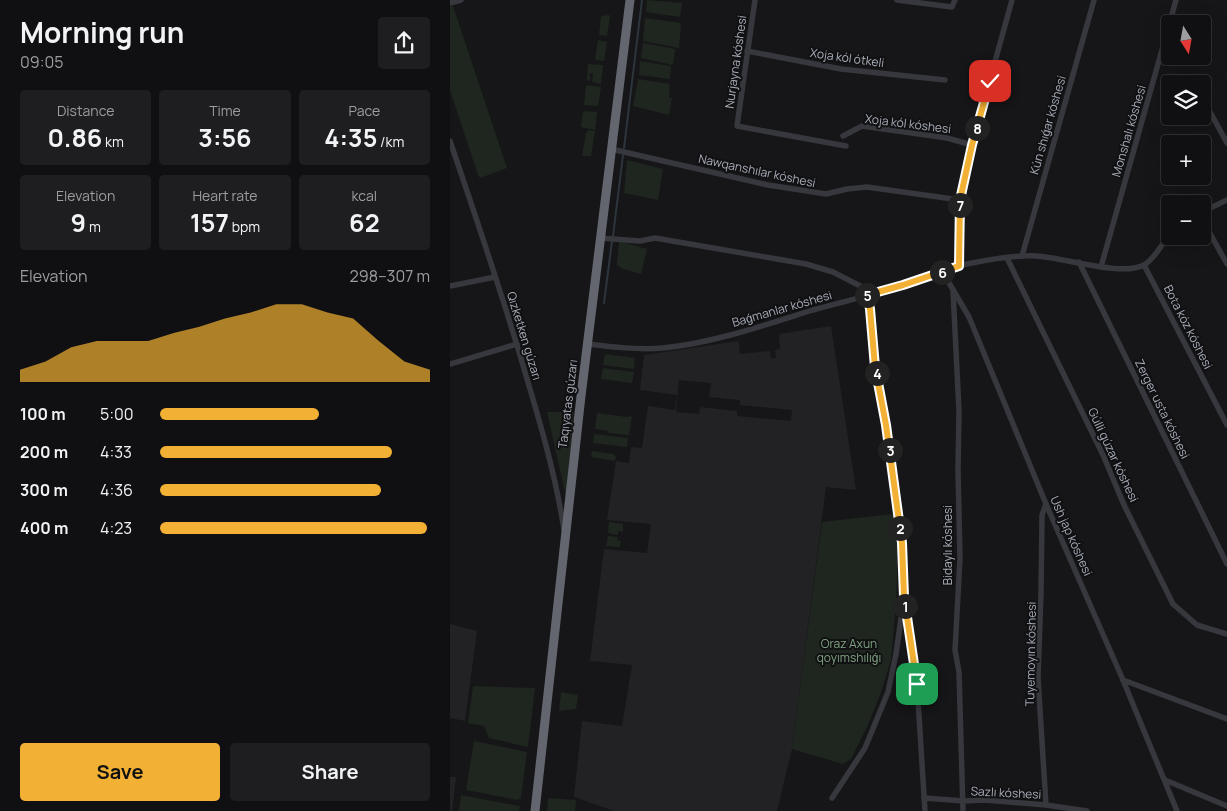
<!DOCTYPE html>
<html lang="en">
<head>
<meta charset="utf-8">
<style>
  :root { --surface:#101012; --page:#1e1e20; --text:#f1f3f6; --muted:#9c9d9f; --line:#303032; --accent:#f2b134 }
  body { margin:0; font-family:Manrope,sans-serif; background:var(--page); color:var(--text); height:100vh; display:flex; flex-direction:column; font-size:19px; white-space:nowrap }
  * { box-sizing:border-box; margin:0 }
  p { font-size:16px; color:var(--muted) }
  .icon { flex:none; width:28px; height:28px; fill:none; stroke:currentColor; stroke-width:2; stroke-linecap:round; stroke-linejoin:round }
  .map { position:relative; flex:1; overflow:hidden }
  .panel { display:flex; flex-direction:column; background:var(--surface); width:450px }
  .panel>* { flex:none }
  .needle { width:32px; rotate:169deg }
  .controls { position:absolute; left:711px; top:15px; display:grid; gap:10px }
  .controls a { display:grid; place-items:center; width:50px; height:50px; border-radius:5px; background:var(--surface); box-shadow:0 5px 20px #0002,0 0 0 1px var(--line); font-size:25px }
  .pin { position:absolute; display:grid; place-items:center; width:42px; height:42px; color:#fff; margin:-21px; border-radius:10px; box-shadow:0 2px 8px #0006 }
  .km { position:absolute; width:25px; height:25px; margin:-12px; border-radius:50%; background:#222; color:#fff; font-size:14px; line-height:25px; text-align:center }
  .round { display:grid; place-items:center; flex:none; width:52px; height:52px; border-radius:5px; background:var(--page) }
  .overview { display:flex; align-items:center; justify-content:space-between; height:85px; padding:0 20px }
  h1 { font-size:28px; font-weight:700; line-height:38px }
  .stats { display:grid; grid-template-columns:repeat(3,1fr); gap:8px; height:85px; padding:5px 20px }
  .stats div { display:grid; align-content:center; border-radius:5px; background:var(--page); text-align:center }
  .stats b { font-size:25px; font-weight:700 }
  .stats small { font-size:14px; font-weight:400 }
  .stats p { font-size:14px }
  .chart { height:140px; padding:10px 20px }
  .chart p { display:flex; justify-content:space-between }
  .chart svg { width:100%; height:90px; margin-top:5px; fill:var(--accent); opacity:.7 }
  .action { display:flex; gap:10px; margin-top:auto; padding:10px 20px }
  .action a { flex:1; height:58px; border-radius:5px; background:var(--accent); color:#111; font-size:20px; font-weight:700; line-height:58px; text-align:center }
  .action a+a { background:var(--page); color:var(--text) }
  ul { padding:0 20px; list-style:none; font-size:16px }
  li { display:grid; grid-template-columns:80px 60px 1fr; align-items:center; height:38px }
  li i { height:12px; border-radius:6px; background:var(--accent) }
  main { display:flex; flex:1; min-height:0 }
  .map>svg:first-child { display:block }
  .built { fill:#222225; fill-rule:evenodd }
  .green { fill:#1e261f }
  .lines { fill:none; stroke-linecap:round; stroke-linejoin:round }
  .stream { stroke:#2c353c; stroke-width:2 }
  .minor { stroke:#37383d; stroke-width:5.5 }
  .highway { stroke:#63666e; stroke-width:9 }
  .route-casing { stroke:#fff; stroke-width:10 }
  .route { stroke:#f2b134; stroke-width:6 }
  .labels { text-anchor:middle; stroke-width:4; stroke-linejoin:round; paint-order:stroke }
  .street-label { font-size:12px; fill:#a8adb8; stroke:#111113 }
  .park-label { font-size:12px; fill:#7fa381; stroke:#111113 }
</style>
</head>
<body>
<main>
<section class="panel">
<div class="overview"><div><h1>Morning run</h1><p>09:05</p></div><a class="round"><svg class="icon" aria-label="share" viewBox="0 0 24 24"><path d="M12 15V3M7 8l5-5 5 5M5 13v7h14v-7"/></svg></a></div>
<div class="stats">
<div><p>Distance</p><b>0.86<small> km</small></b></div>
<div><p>Time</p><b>3:56</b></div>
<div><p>Pace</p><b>4:35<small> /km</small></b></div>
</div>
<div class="stats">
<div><p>Elevation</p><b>9<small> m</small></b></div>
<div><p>Heart rate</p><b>157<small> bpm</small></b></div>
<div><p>kcal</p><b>62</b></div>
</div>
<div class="chart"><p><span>Elevation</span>298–307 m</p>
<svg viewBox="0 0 160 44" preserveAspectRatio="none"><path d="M0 44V38L10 34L20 27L30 24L40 24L50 24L60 20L70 17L80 13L90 10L100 6L110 6L120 10L130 13L140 24L150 34L160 38V44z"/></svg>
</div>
<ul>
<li><b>100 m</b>5:00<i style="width:59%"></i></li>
<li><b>200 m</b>4:33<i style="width:86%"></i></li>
<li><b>300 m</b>4:36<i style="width:82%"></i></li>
<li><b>400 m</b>4:23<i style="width:99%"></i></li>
</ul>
<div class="action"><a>Save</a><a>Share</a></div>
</section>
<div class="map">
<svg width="777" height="811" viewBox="0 0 777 811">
  <rect width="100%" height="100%" fill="#161618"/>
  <!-- built -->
  <g class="built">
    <path d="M381,326L406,490L376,487L342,749L327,811H164L124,797L132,721L172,726L182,665L140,661L154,549L197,553L201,524L157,520L166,461L179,463L181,447L192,448L198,406L225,410L227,395L190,390L194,355L289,341L290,354L320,351L321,358H326L325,350L330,349L329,334ZM229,380L261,383L259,397L290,400V405L342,410L341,421L287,416V411L250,407L249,414L226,412Z"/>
    <polygon points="0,624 27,631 15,721 0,718"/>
    <polygon points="0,777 6,777 2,811 0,811"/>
  </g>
  <!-- green -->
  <g class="green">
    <polygon points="197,0 232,3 230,17 196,12"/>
    <polygon points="3,6 57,168 30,178 28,175 0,90 0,7"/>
    <polygon points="159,15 160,16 157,36 149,35 151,16"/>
    <polygon points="195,18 231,23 229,48 193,41"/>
    <polygon points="148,40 157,42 154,61 145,60"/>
    <polygon points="193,43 225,49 223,65 191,58"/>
    <polygon points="190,61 221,66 220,79 189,75"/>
    <polygon points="138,64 153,65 151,84 142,82 143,73 140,73 140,81 137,80"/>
    <polygon points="188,79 220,84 219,98 222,98 219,115 183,106"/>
    <polygon points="136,85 151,87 148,106 134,105"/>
    <polygon points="133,111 147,112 145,130 131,127"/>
    <polygon points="138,130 145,131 141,156 132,156 136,133"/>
    <polygon points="177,160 213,169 208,200 174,193"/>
    <polygon points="169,241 197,249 191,274 173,269 167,265"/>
    <polygon points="155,354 185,358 184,369 153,365"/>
    <polygon points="153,368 184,372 182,383 151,379"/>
    <polygon points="97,412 124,412 116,497"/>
    <polygon points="147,413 177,417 182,416 179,435 159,433 158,431 145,429"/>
    <polygon points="144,434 178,438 177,447 143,443"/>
    <polygon points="142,451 163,454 166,456 165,461 141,457"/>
    <polygon points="443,514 448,549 446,603 441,660 431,692 418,725 401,759 393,764 342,749 372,522"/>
    <polygon points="159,522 173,524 173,532 168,531 168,535 158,533"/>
    <polygon points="158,536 168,537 167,540 171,541 170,547 156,546"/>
    <polygon points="23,686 85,688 78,747 39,738 34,726 18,723"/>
    <polygon points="111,692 128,695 126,709 109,711"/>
    <polygon points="24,741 77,752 71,798 68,800 16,790"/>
    <polygon points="11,795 70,806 69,811 9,811"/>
    <polygon points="98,798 126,800 125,811 97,811"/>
  </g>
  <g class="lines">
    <!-- stream -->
    <g class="stream">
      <polyline points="174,148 192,0"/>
      <polyline points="163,236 173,155"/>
      <polyline points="154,303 162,241"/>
    </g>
    <!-- minor -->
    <g class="minor">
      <polyline points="305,0 287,126 396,146"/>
      <polyline points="447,0 502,7 505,0"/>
      <polyline points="0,3 11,0"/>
      <polyline points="297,51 391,69 495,80"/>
      <polyline points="742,77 745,84"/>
      <polyline points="752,97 777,143"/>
      <polyline points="393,136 412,126 497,138 522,145"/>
      <path d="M0,141C27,220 54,299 77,379C92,429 106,478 114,530"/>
      <polyline points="161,149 318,185 376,194 397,189 417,187 510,200"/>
      <polyline points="752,212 777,200"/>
      <polyline points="752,219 777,264"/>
      <polyline points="150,238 190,241 205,238 356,264 383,272 416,289 420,309 425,367 436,425 453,543 454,597 467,684 475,811"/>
      <polyline points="572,256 644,0"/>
      <polyline points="557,258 653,455 674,505 723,604 747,625 777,634"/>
      <polyline points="629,262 777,564"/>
      <polyline points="509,265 510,200 522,145 562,0"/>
      <polyline points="694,265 777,425"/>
      <polyline points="651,267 726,0"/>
      <polyline points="492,271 519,317 596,504 673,680 727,811"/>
      <polyline points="0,286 45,277"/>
      <polyline points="503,290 509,411 508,470 510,558 505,650 509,672 513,811"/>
      <path d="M137,344C162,347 188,350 213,348C263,343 315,325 363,310C391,302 419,296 447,287C472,280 496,267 522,263C542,259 565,255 586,256C612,257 672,277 694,265C705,259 712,243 720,234"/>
      <polyline points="0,364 67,344"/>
      <polyline points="673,680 777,719"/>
      <polyline points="715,780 777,806"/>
      <polyline points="382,798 415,748 438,692 446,654 453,604"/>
      <polyline points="474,798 514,801 534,800 596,805 637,811"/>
      <polyline points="596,805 588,678 591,594 592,515 596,504"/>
    </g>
    <!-- highway -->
    <polyline class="highway" points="85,811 131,396 180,0"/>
  </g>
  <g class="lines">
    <defs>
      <polyline id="route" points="467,684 454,597 452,543 436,425 425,367 420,309 417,295 453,285 509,266 510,200 522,145 540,81"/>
    </defs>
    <!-- route casing -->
    <use href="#route" class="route-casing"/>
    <!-- route -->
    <use href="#route" class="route"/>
  </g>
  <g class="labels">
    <!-- street labels -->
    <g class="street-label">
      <text transform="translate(397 58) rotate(8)" y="4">Xoja kól ótkeli</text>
      <text transform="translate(286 62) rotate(-82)" y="4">Nurjayna kóshesi</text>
      <text transform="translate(458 124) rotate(7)" y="4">Xoja kól kóshesi</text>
      <text transform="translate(598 125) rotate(-74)" y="4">Kún shıǵar kóshesi</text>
      <text transform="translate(679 131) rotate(-74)" y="4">Monshalı kóshesi</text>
      <text transform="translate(307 171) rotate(12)" y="4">Nawqanshılar kóshesi</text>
      <text transform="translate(332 309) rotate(-16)" y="4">Baǵmanlar kóshesi</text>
      <text transform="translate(738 327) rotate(63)" y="4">Bota kóz kóshesi</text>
      <text transform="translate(74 336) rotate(73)" y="4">Qızketken gúzarı</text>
      <text transform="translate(118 404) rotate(-83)" y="4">Taqıyatas gúzarı</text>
      <text transform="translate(712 409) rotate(64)" y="4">Zerger usta kóshesi</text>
      <text transform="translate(663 455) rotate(65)" y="4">Gúlli gúzar kóshesi</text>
      <text transform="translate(621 536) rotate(66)" y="4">Ush jap kóshesi</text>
      <text transform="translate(498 545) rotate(-90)" y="4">Bidaylı kóshesi</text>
      <text transform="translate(581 654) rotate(-89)" y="4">Tuyemoyın kóshesi</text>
      <text transform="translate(556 793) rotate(3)" y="4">Sazlı kóshesi</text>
    </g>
    <!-- park labels -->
    <g class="park-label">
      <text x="399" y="648">Oraz Axun<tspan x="399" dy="14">qoyımshılıǵı</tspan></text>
    </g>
  </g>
</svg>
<div class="controls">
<a><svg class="needle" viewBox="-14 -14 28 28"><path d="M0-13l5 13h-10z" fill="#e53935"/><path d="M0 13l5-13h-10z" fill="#9c9d9f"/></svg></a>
<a><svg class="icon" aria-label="layers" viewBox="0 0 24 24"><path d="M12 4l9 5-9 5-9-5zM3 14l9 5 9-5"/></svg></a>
<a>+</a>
<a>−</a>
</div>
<div class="pin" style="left:467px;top:684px;background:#1e9e55"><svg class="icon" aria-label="arrive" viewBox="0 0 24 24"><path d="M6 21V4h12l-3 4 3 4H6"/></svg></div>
<div class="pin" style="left:540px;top:81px;background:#d93025"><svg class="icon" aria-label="check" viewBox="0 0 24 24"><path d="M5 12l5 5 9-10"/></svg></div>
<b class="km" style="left:455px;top:606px">1</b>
<b class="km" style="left:450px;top:528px">2</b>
<b class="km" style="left:440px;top:450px">3</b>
<b class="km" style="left:427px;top:373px">4</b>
<b class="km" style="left:417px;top:295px">5</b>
<b class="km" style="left:492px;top:272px">6</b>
<b class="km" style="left:510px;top:205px">7</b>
<b class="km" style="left:527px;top:128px">8</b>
</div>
</main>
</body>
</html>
